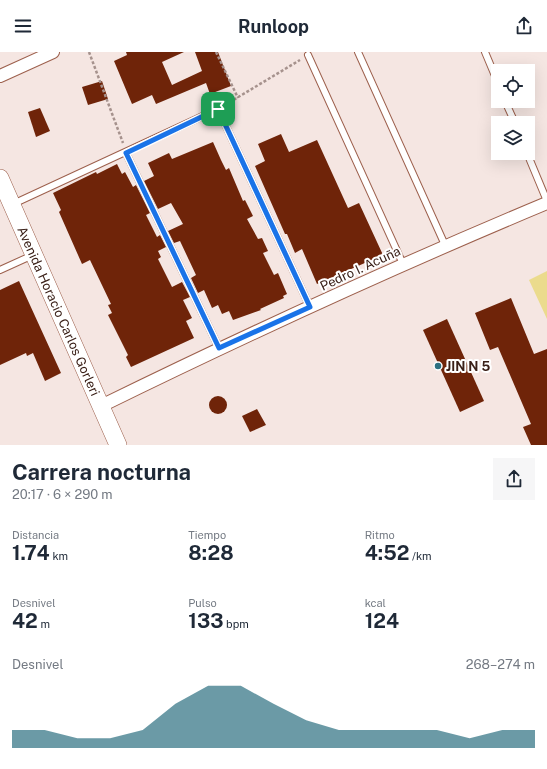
<!DOCTYPE html>
<html lang="es">
<head>
<meta charset="utf-8">
<style>
  :root { --surface:#fff; --page:#f6f6f7; --text:#1f2937; --muted:#747a83; --accent:#2d7081 }
  body { margin:0; font-family:"Public Sans",sans-serif; background:var(--page); color:var(--text); height:100vh; display:flex; flex-direction:column; font-size:15px; white-space:nowrap }
  * { box-sizing:border-box; margin:0 }
  p { font-size:13px; color:var(--muted) }
  .icon { flex:none; width:22px; height:22px; fill:none; stroke:currentColor; stroke-width:2; stroke-linecap:round; stroke-linejoin:round }
  .map { position:relative; height:393px; overflow:hidden }
  .side { display:flex; flex-direction:column; background:var(--surface); flex:1 }
  .side>* { flex:none }
  .tools { position:absolute; left:491px; top:12px; display:grid; gap:8px }
  .tools a { display:grid; place-items:center; width:44px; height:44px; border-radius:0px; background:var(--surface); box-shadow:0 4px 16px #0002; font-size:20px }
  .pin { position:absolute; display:grid; place-items:center; width:34px; height:34px; color:#fff; margin:-17px; border-radius:8px; box-shadow:0 2px 6px #0006 }
  .round { display:grid; place-items:center; flex:none; width:42px; height:42px; border-radius:0px; background:var(--page) }
  .headline { display:flex; align-items:center; justify-content:space-between; height:68px; padding:0 12px }
  h1 { font-size:22px; font-weight:700; line-height:30px }
  .metrics { display:grid; grid-template-columns:repeat(3,1fr); gap:6px; height:68px; padding:4px 12px }
  .metrics div { display:grid; align-content:center }
  .metrics b { font-size:20px; font-weight:700 }
  .metrics small { font-size:11px; font-weight:400 }
  .metrics p { font-size:11px }
  .chart { height:112px; padding:8px 12px }
  .chart p { display:flex; justify-content:space-between }
  .chart svg { width:100%; height:72px; margin-top:4px; fill:var(--accent); opacity:.7 }
  header { display:flex; justify-content:space-between; align-items:center; height:52px; padding:0 12px; background:var(--surface); font-size:18px; font-weight:700 }
  .map>svg:first-child { display:block }
  .green { fill:#ebdb8d }
  .building { fill:#6f2409 }
  .lines { fill:none; stroke-linecap:round; stroke-linejoin:round }
  .lane-casing { stroke:#9d604d; stroke-width:8 }
  .street-casing { stroke:#9d604d; stroke-width:14 }
  .secondary-casing { stroke:#9d604d; stroke-width:18 }
  .path { stroke:#a6928d; stroke-width:2.5; stroke-dasharray:3 2; stroke-linecap:butt }
  .lane { stroke:#fff; stroke-width:6 }
  .street { stroke:#fff; stroke-width:12 }
  .secondary { stroke:#fff; stroke-width:17 }
  .route-casing { stroke:#fff; stroke-width:8 }
  .route { stroke:#1a73e8; stroke-width:5 }
  .poi-dot { fill:#2d7081; stroke:#fff; stroke-width:1.5 }
  .labels { text-anchor:middle; stroke-width:4; stroke-linejoin:round; paint-order:stroke }
  .street-label { font-size:13px; fill:#3a2018; stroke:#fff }
  .poi-label { font-size:13px; font-weight:bold; fill:#3a2018; stroke:#fff; text-anchor:start }
</style>
</head>
<body>
<header><svg class="icon" aria-label="menu" viewBox="0 0 24 24"><path d="M4 6h16M4 12h16M4 18h16"/></svg>Runloop<svg class="icon" aria-label="share" viewBox="0 0 24 24"><path d="M12 15V3M7 8l5-5 5 5M5 13v7h14v-7"/></svg></header>
<div class="map">
<svg width="547" height="393" viewBox="0 0 547 393">
  <rect width="100%" height="100%" fill="#f5e6e2"/>
  <!-- green -->
  <polygon class="green" points="547,219 547,267 529,228"/>
  <!-- building -->
  <g class="building">
    <polygon points="126,0 184,0 162,10 172,33 202,19 195,0 218,0 231,34 210,42 206,31 156,52 152,43 132,52 114,9 127,3"/>
    <polygon points="102,29 108,47 88,53 82,35"/>
    <polygon points="40,56 50,79 36,85 28,60"/>
    <polygon points="281,82 289,100 317,88 348,156 359,151 383,203 317,232 302,197 295,201 287,182 285,182 255,114 265,109 258,92"/>
    <polygon points="213,90 221,108 226,118 229,116 243,149 245,148 253,164 247,167 258,187 262,186 268,199 263,201 274,223 278,221 287,242 283,244 284,246 260,257 261,258 233,268 229,259 222,262 218,253 212,256 204,238 198,241 191,226 196,223 180,189 174,191 168,179 183,172 171,151 158,157 144,129 154,124 148,111 169,101 172,107"/>
    <polygon points="117,112 122,122 125,120 133,135 136,133 150,161 146,163 157,185 160,183 166,195 158,199 161,205 158,207 172,235 182,230 190,245 183,248 192,266 186,269 194,286 131,315 126,305 128,303 108,263 112,261 108,253 111,252 90,208 82,212 59,160 61,158 53,141 96,120 97,122"/>
    <polygon points="19,229 61,321 45,329 33,301 27,304 26,301 0,313 0,238"/>
    <polygon points="511,246 534,302 547,297 547,393 531,393 523,375 531,372 498,295 490,298 475,261"/>
    <polygon points="447,267 484,349 460,360 423,278"/>
    <circle cx="218" cy="353" r="9"/>
    <polygon points="257,357 266,373 250,380 242,364"/>
  </g>
  <g class="lines">
    <defs>
      <g id="lane">
        <polyline points="358,0 445,193"/>
        <polyline points="485,0 498,31"/>
        <polyline points="308,3 403,212"/>
        <polyline points="505,49 515,71"/>
        <polyline points="126,101 219,296"/>
        <polyline points="527,101 547,149"/>
        <polyline points="13,152 218,57 310,255"/>
        <polyline points="0,218 33,203"/>
      </g>
      <g id="street">
        <polyline points="0,24 53,0"/>
        <path d="M101,354C248,282 396,214 547,151"/>
      </g>
      <polyline id="secondary" points="0,126 118,393"/>
    </defs>
    <!-- lane casing -->
    <use href="#lane" class="lane-casing"/>
    <!-- street casing -->
    <use href="#street" class="street-casing"/>
    <!-- secondary casing -->
    <use href="#secondary" class="secondary-casing"/>
    <!-- path -->
    <g class="path">
      <polyline points="89,0 123,91"/>
      <polyline points="216,0 238,46"/>
      <polyline points="225,53 300,8"/>
    </g>
    <!-- lane -->
    <use href="#lane" class="lane"/>
    <!-- street -->
    <use href="#street" class="street"/>
    <!-- secondary -->
    <use href="#secondary" class="secondary"/>
  </g>
  <g class="lines">
    <defs>
      <polygon id="route" points="218,57 310,255 219,296 126,101"/>
    </defs>
    <!-- route casing -->
    <use href="#route" class="route-casing"/>
    <!-- route -->
    <use href="#route" class="route"/>
  </g>
  <!-- markers -->
  <circle class="poi-dot" cx="438" cy="314" r="4"/>
  <g class="labels">
    <!-- street labels -->
    <g class="street-label">
      <text transform="translate(360 216) rotate(-25)" y="5">Pedro I. Acuña</text>
      <text transform="translate(59 259) rotate(66)" y="5">Avenida Horacio Carlos Gorleri</text>
    </g>
    <!-- poi labels -->
    <g class="poi-label">
      <text x="446" y="319">JIN N 5</text>
    </g>
  </g>
</svg>
<div class="tools">
<a><svg class="icon" aria-label="locate" viewBox="0 0 24 24"><circle cx="12" cy="12" r="6"/><path d="M12 2v4M12 18v4M2 12h4M18 12h4"/></svg></a>
<a><svg class="icon" aria-label="layers" viewBox="0 0 24 24"><path d="M12 4l9 5-9 5-9-5zM3 14l9 5 9-5"/></svg></a>
</div>
<div class="pin" style="left:218px;top:57px;background:#1e9e55"><svg class="icon" aria-label="arrive" viewBox="0 0 24 24"><path d="M6 21V4h12l-3 4 3 4H6"/></svg></div>
</div>
<section class="side">
<div class="headline"><div><h1>Carrera nocturna</h1><p>20:17 · 6 × 290 m</p></div><a class="round"><svg class="icon" aria-label="share" viewBox="0 0 24 24"><path d="M12 15V3M7 8l5-5 5 5M5 13v7h14v-7"/></svg></a></div>
<div class="metrics">
<div><p>Distancia</p><b>1.74<small> km</small></b></div>
<div><p>Tiempo</p><b>8:28</b></div>
<div><p>Ritmo</p><b>4:52<small> /km</small></b></div>
</div>
<div class="metrics">
<div><p>Desnivel</p><b>42<small> m</small></b></div>
<div><p>Pulso</p><b>133<small> bpm</small></b></div>
<div><p>kcal</p><b>124</b></div>
</div>
<div class="chart"><p><span>Desnivel</span>268–274 m</p>
<svg viewBox="0 0 160 44" preserveAspectRatio="none"><path d="M0 44V33L10 33L20 38L30 38L40 33L50 17L60 6L70 6L80 17L90 27L100 33L110 33L120 33L130 33L140 38L150 33L160 33V44z"/></svg>
</div>
</section>
</body>
</html>
